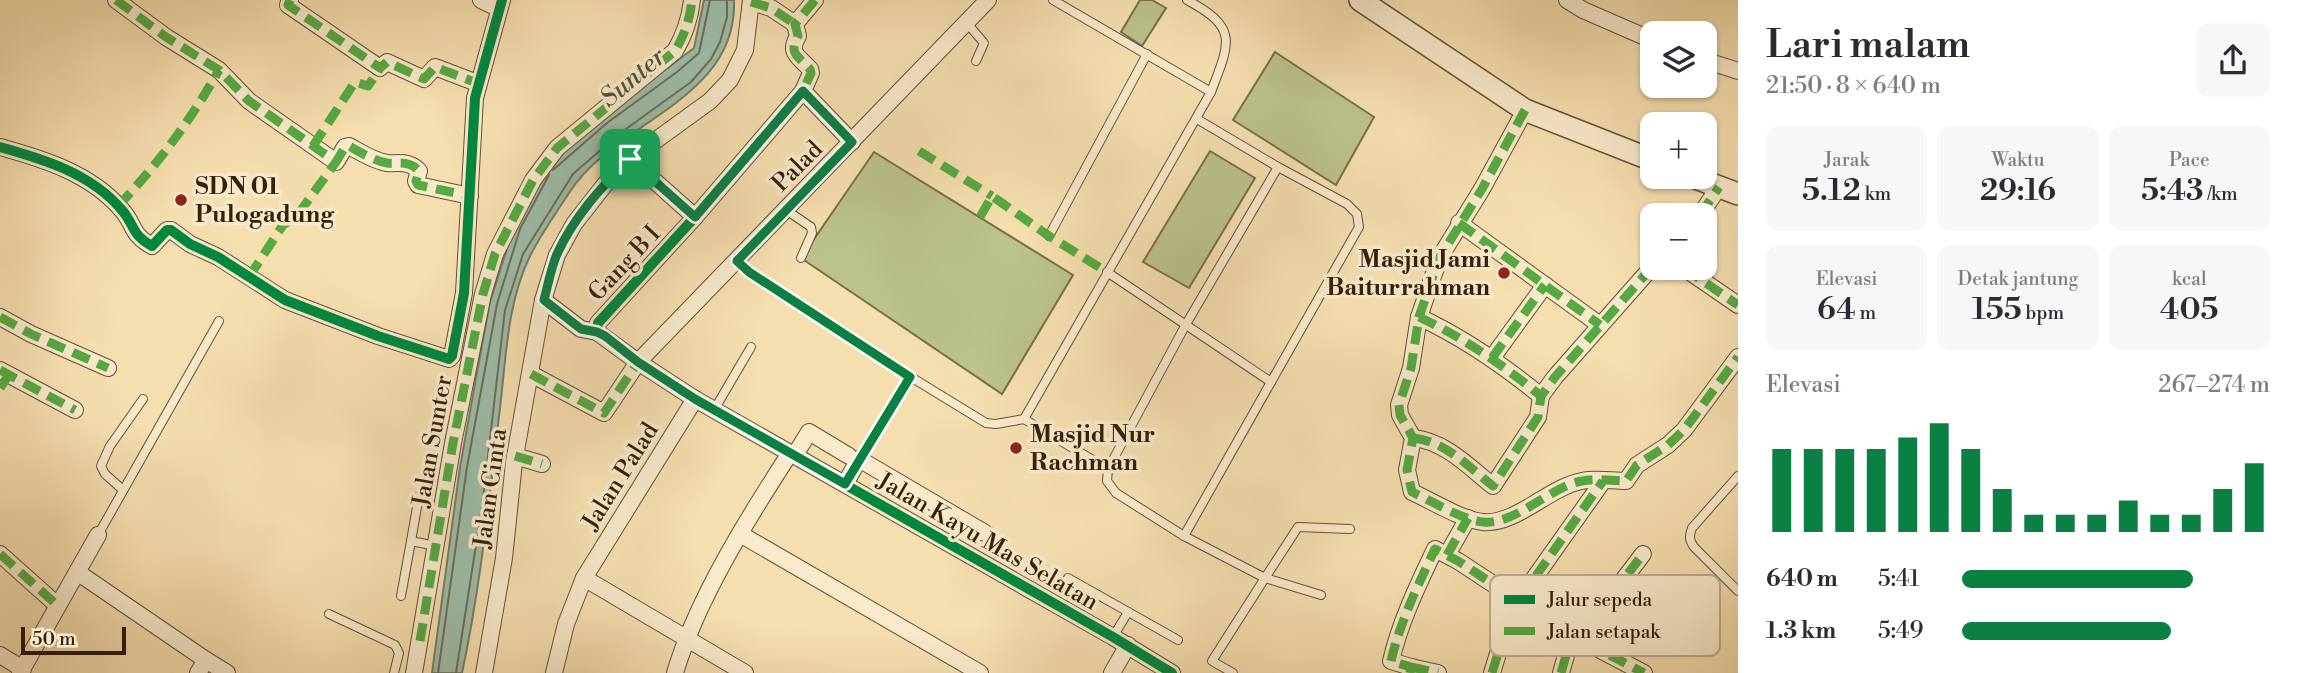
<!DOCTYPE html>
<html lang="id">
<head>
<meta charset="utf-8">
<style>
  :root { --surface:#fff; --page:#f7f7f7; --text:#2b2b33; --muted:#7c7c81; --accent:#0b8043 }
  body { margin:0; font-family:"Libre Bodoni",serif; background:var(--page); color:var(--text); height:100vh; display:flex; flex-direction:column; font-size:26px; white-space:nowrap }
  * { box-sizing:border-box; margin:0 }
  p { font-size:23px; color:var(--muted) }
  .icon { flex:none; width:38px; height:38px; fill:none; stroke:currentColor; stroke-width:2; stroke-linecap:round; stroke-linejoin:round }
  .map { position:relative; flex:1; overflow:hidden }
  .details { display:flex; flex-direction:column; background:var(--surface); width:560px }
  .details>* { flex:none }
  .tools { position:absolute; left:1640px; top:21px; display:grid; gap:14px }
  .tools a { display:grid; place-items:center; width:77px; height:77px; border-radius:14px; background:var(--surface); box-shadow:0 2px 5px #0004; font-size:35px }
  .scale { position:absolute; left:21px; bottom:18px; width:105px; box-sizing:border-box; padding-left:7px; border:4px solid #361f0b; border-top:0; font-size:19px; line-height:24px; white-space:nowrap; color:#361f0b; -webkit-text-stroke:5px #f9eacb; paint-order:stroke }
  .pin { position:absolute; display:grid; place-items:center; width:60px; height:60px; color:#fff; margin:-30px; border-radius:14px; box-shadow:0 4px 10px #0006 }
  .round { display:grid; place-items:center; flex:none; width:74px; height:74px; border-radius:14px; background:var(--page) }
  .head { display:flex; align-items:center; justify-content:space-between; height:119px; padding:0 28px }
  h1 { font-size:38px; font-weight:600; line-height:52px }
  .stats { display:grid; grid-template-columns:repeat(3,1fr); gap:10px; height:119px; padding:7px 28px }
  .stats div { display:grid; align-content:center; border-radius:14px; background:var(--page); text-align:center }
  .stats b { font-size:30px; font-weight:600 }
  .stats small { font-size:19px; font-weight:400 }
  .stats p { font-size:19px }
  .chart { height:196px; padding:14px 28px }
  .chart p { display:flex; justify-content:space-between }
  .chart svg { width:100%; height:126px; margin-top:7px; stroke:var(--accent); stroke-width:6 }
  ul { padding:0 28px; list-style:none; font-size:23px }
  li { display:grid; grid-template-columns:112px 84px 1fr; align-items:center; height:52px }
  li i { height:18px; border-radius:9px; background:var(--accent) }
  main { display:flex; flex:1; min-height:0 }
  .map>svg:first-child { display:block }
  .green { fill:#bbc28b; stroke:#78704b; stroke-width:2 }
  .water { fill:#9dbdaa; stroke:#747e6a; stroke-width:2 }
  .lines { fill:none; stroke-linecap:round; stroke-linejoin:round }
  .shore { stroke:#6a6e5a; stroke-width:2 }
  .service-casing { stroke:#664f34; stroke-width:10 }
  .minor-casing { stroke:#664f34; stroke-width:18 }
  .tertiary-casing { stroke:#664f34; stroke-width:24 }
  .service { stroke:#f9eacb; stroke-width:8 }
  .minor { stroke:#f9eacb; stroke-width:16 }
  .tertiary { stroke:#f9eacb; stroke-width:21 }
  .quiet { stroke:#55aa41; stroke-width:9; stroke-dasharray:18 9; stroke-linecap:butt }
  .cycleway-casing { stroke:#f9eacb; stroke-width:15 }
  .cycleway { stroke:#00873e; stroke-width:10 }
  .route-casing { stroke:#fff; stroke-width:14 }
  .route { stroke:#0b8043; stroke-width:9 }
  .poi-dot { fill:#8f2418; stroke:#f9eacb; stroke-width:2.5 }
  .labels { text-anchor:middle; stroke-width:7; stroke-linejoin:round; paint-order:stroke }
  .street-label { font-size:24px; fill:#361f0b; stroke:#f9eacb }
  .poi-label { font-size:24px; font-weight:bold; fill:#361f0b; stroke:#f9eacb; text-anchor:start }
  .water-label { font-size:26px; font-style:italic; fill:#554e3b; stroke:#f9eacb }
  .key { fill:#f9eacb; stroke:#bead91; stroke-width:2 }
  .key-label { font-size:19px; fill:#361f0b }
</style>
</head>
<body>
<main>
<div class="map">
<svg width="1738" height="673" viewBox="0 0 1738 673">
  <rect width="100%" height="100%" fill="#f6dfaf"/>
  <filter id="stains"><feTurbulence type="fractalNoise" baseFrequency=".00286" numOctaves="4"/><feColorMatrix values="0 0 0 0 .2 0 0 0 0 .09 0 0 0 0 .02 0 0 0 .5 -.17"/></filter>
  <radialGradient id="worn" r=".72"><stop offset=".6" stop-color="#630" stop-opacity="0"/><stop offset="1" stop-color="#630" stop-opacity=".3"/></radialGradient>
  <!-- green -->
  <g class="green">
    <polygon points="1140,0 1152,0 1166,8 1142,46 1121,32"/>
    <polygon points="1275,52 1374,117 1336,185 1233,120"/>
    <polygon points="1210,151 1255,178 1189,288 1143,262"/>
    <polygon points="874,152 1073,275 1002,394 801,258"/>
  </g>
  <!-- water -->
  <path class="water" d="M704,0H734C738,101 614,121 569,193C556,213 541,234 530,256C506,305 506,363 499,416C489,502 480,589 462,673H432L460,467L476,378L490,302L514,227L545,167L603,117L694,48Z"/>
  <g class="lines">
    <!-- shore -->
    <g class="shore">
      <polyline points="553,170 607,123 677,72 699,53 710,0"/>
      <polyline points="438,673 467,467 497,304 520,229 549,175"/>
      <polyline points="456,673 482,507 505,310 523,254 573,174 619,134 691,82 711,59 720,42 727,17 727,0"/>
    </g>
    <defs>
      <g id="service">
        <polyline points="1053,0 1211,92"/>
        <polyline points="966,22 984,43 976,61"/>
        <polyline points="786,210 811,227 812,233 801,258"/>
        <polyline points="1049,236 1147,54"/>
        <path d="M737,261L749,272L870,352L986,423L996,424L1024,419L1211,92C1230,42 1239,28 1187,0"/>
        <polyline points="1107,272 1271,382 1184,536 1265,578 1298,527 1350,529"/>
        <polyline points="1271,382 1359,227 1357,214 1347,204 1278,167"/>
        <polyline points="714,410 751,347"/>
        <polyline points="1024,419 1108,469"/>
        <polyline points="859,459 910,377"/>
        <path d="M1738,476L1692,528C1689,536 1689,540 1694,547L1738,591"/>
        <polyline points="123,490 105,474 101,466 110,446 143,399"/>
        <polyline points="98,535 219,321"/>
        <polyline points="1184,536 1116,493 1107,481 1108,469 1185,326 1278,167 1197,119"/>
        <polyline points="411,541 419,496"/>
        <polyline points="1068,578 1178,640"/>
        <polyline points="401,596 411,541 436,546"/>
        <polyline points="329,614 395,645 399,653 394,673"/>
        <polyline points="1113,637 1128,612"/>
        <polyline points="1233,673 1212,661 1265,578 1321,595"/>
      </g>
      <g id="minor">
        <path d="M116,0L166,37L219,70L249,101L336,162L345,147L349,146C360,152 374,161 387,163C399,164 409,160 419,171L416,181L418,185L470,196"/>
        <polyline points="290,0 288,5 380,68 387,62 424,79 435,67 477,83"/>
        <polyline points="481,0 498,8"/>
        <path d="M815,0L795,24L798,36C788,53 798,56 810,69L811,73L803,91L852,142"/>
        <polyline points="1567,0 1583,10 1652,40"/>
        <polyline points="751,2 771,8 795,24"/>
        <polyline points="1704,60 1738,71"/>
        <polyline points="803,91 695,217 598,323 597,332 638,362 695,399 1113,637 1172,673"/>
        <path d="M1525,110L1482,189L1440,257L1432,279L1419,317L1411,368L1399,405L1400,415L1413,438L1407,470L1412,492C1432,501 1462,520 1483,522C1516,525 1549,487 1582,481C1596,478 1612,481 1626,481L1637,465L1668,445L1684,430L1738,357"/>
        <path d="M0,147C43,159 90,173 121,209C135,224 130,234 152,246L167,230H171L190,244L218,257L285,300L378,336L449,359L452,356L464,293L475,98L502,0"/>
        <polyline points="630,159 695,217"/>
        <polyline points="1700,215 1719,187"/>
        <polyline points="1459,223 1600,325"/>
        <polyline points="1684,268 1738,305"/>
        <polyline points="543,300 581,329 597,332"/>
        <polyline points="0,317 31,334 108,368"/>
        <path d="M1419,317C1464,338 1503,365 1541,396"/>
        <polyline points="1492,358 1545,285"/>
        <polyline points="0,370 75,410"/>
        <polyline points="531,374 604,413 638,362 988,0"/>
        <path d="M1413,438C1445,441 1469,467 1493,486L1538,417L1541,396L1555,377L1652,267"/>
        <polyline points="795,455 809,432 849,456"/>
        <polyline points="515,456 542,464"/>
        <polyline points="845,484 859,459 985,533"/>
        <polyline points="740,534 980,673"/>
        <polyline points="0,554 57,605"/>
        <polyline points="1447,555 1468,518"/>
        <polyline points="77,572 206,660"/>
        <polyline points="584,578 745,673"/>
        <polyline points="1511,611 1585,642 1644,673"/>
        <polyline points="1585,642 1614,592 1643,554"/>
        <polyline points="0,655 23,669"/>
        <polyline points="1411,667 1438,673"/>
        <polyline points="20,673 98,535"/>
        <polyline points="198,673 206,660 227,673"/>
        <path d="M414,673L453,443L483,294L495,254L533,180L557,148L675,51C685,34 690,19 692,0"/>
        <polyline points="484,673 504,558 514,462 543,300 557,255 574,224 610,178 630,159 710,101 730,80 745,50 751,0"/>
        <polyline points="554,673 566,624 584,578 695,399"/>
        <path d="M675,673C697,599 748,518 790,453"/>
        <polyline points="1112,673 1128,645"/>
        <path d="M1410,673L1411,667L1391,661C1400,622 1418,585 1435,549L1458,561L1519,601"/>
        <polyline points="1492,673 1511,611 1603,481"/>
        <polyline points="1561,673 1571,638"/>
      </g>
      <g id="tertiary">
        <polyline points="1360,0 1525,110 1652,160"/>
        <polyline points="1693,177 1738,194"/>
      </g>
    </defs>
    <!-- service casing -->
    <use href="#service" class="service-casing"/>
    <!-- minor casing -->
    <use href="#minor" class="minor-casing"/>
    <!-- tertiary casing -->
    <use href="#tertiary" class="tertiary-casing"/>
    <!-- service -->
    <use href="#service" class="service"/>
    <!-- minor -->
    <use href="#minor" class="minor"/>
    <!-- tertiary -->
    <use href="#tertiary" class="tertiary"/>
    <!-- quiet -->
    <g class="quiet">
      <path d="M116,0L166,37L219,70L249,101L336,162L345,147L349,146C360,152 374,161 387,163C399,164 409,160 419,171L416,181L418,185L470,196"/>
      <polyline points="290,0 288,5 380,68 387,62 424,79 435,67 477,83 476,91"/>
      <path d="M815,0L795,24L798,36C788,53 798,56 810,69L811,73L803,91L852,142"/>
      <polyline points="751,2 771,8 795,24"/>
      <path d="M1525,110L1482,189L1440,257L1432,279L1419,317L1411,368L1399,405L1400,415L1413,438L1407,470L1412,492C1432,501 1462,520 1483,522C1516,525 1549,487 1582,481C1596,478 1612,481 1626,481L1637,465L1668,445L1684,430L1738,357"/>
      <polyline points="313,146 355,82 368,86 380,68"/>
      <polyline points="919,151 992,196"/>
      <path d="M118,206C158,164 191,120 219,70"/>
      <polyline points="1700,215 1719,187"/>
      <polyline points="980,217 992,196 1049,236 1107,272"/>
      <polyline points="1459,223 1600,325"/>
      <polyline points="1684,268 1738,305"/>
      <polyline points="249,277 283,225 296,217 336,162"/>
      <polyline points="543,300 581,329 597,332"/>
      <polyline points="0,317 31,334 108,368"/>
      <path d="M1419,317C1464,338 1503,365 1541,396"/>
      <polyline points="1492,358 1545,285"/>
      <polyline points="0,370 75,410"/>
      <polyline points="531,374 604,413 638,362"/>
      <polyline points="0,388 9,375"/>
      <path d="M1413,438C1445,441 1469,467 1493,486L1538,417L1541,396L1555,377L1652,267"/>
      <polyline points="515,456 542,464"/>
      <polyline points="0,554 57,605"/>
      <polyline points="1447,555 1468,518"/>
      <polyline points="1511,611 1585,642 1644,673"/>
      <path d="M420,641L453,443L483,294L495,254L533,180L557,148L675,51C685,34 690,19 692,0"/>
      <polyline points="1585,642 1614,592 1643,554"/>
      <polyline points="1411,667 1438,673"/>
      <path d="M1410,673L1411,667L1391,661C1400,622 1418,585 1435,549L1458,561L1519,601"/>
      <polyline points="1492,673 1511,611 1603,481"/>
      <polyline points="1561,673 1571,638"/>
    </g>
    <defs>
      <g id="cycleway">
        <polyline points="803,91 695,217 598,323 597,332 638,362 695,399 1113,637 1172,673"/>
        <path d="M0,147C43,159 90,173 121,209C135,224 130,234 152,246L167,230H171L190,244L218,257L285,300L378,336L449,359L452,356L464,293L475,98L502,0"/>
      </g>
    </defs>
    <!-- cycleway casing -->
    <use href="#cycleway" class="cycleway-casing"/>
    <!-- cycleway -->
    <use href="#cycleway" class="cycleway"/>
  </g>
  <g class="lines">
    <defs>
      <path id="route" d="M803,91L852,142L737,261L749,272L910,377L845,484L695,399L638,362L605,336L597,332L581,329L544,300C548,285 551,268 557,254C574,217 601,187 630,159L695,217Z"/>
    </defs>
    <!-- route casing -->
    <use href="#route" class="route-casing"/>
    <!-- route -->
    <use href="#route" class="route"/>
  </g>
  <!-- markers -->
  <g class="poi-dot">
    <circle cx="181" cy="200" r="7"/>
    <circle cx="1504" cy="273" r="7"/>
    <circle cx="1016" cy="448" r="7"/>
  </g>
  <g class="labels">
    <!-- street labels -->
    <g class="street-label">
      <text transform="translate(797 166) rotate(-45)" y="8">Palad</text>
      <text transform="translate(624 263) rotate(-47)" y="8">Gang B I</text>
      <text transform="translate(432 441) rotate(-80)" y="8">Jalan Sunter</text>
      <text transform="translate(620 476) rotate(-58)" y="8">Jalan Palad</text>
      <text transform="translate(490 488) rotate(-82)" y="8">Jalan Cinta</text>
      <text transform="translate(988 541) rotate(30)" y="8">Jalan Kayu Mas Selatan</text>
    </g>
    <!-- poi labels -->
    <g class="poi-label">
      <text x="195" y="194">SDN 01<tspan x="195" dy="28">Pulogadung</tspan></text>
      <text x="1490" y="267" text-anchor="end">Masjid Jami<tspan x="1490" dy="28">Baiturrahman</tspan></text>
      <text x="1030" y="442">Masjid Nur<tspan x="1030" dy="28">Rachman</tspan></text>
    </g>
    <!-- water labels -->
    <g class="water-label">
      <text transform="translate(632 77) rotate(-40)" y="9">Sunter</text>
    </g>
  </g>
  <!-- legend -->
  <rect x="1490" y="575" width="230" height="81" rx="10" class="key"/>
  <rect x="1504" y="595" width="31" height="9" fill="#00873e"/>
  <rect x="1504" y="627" width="31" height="8" fill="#55aa41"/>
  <g class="key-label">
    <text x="1547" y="606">Jalur sepeda</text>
    <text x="1547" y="638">Jalan setapak</text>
  </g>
  <rect width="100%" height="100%" filter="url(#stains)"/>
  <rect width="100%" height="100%" fill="url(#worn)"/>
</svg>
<div class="tools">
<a><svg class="icon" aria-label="layers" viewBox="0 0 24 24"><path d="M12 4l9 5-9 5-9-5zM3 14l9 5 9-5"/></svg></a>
<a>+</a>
<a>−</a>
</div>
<div class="scale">50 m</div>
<div class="pin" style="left:630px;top:159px;background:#1e9e55"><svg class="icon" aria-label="arrive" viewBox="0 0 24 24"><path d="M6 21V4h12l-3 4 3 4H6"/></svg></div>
</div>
<section class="details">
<div class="head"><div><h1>Lari malam</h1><p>21:50 · 8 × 640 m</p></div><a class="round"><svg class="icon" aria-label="share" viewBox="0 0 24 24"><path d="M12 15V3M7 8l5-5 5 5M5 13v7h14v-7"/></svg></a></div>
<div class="stats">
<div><p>Jarak</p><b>5.12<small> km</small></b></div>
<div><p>Waktu</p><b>29:16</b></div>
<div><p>Pace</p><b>5:43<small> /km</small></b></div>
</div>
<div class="stats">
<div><p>Elevasi</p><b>64<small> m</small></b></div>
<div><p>Detak jantung</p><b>155<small> bpm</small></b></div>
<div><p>kcal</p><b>405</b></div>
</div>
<div class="chart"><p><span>Elevasi</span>267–274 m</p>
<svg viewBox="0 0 160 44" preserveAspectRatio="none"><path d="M5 44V15M15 44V15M25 44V15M35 44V15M45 44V11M55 44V6M65 44V15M75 44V29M85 44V38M95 44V38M105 44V38M115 44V33M125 44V38M135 44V38M145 44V29M155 44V20"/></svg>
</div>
<ul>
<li><b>640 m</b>5:41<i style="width:75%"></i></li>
<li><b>1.3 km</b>5:49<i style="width:68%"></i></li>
</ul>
</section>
</main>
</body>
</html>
